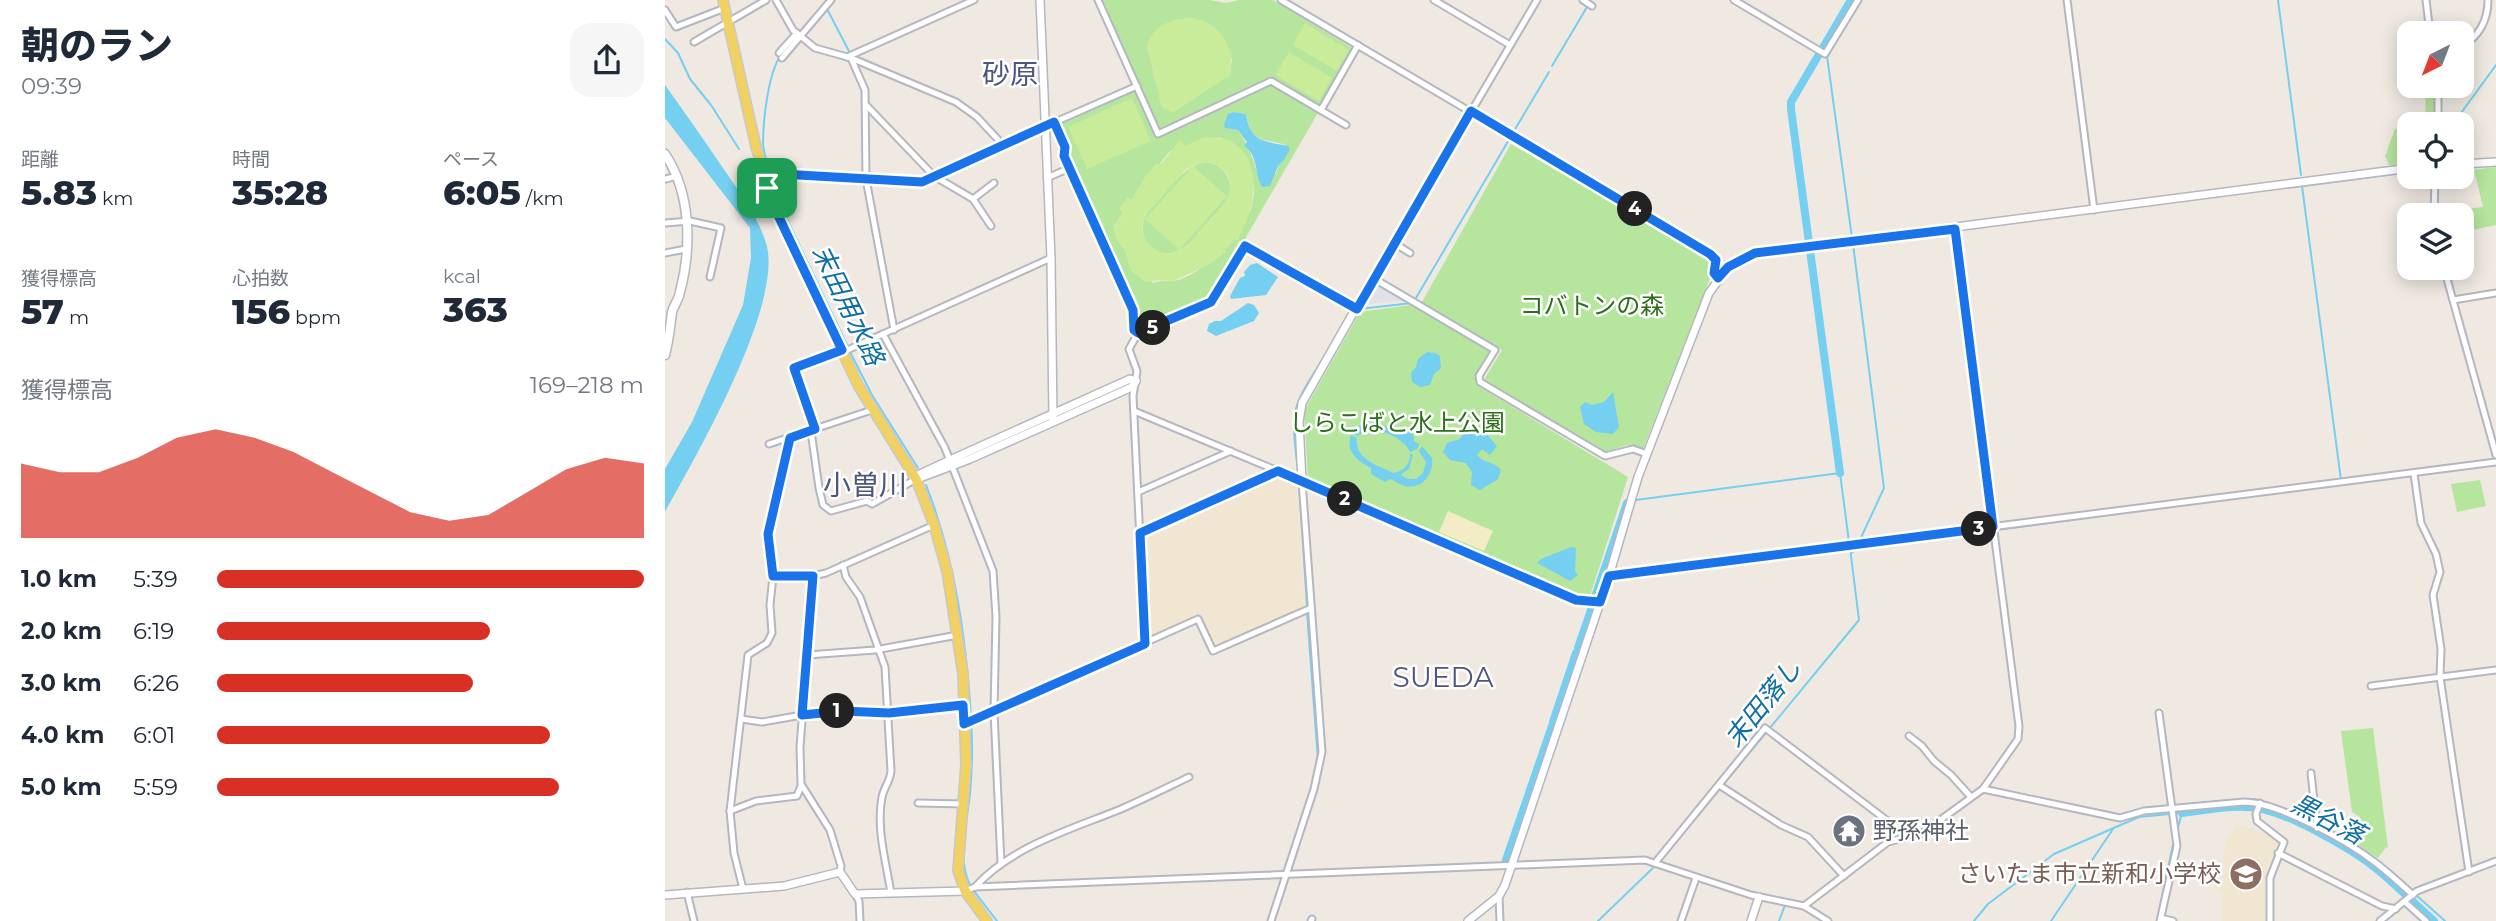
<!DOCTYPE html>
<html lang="ja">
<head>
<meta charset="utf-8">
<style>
  :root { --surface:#fff; --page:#f6f6f7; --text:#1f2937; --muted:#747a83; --accent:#d93025 }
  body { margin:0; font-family:Montserrat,"Noto Sans JP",sans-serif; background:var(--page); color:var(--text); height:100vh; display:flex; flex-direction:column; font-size:26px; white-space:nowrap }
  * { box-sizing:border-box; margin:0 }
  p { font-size:23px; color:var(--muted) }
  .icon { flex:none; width:38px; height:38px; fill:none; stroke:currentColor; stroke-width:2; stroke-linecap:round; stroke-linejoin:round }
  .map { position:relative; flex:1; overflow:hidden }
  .drawer { display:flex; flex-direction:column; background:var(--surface); width:665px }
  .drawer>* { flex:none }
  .needle { width:46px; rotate:222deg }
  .tools { position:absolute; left:1732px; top:21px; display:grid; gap:14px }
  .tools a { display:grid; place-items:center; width:77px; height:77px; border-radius:14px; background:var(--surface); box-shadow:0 4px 18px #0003; font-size:35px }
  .pin { position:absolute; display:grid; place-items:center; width:60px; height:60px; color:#fff; margin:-30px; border-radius:14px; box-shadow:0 4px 10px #0006 }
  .km { position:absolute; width:35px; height:35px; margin:-18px; border-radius:50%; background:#222; color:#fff; font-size:19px; line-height:35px; text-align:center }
  .round { display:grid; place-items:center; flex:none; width:74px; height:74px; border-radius:21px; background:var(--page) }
  .summary { display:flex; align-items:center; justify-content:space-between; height:119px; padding:0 21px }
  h1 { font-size:38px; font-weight:800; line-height:52px }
  .metrics { display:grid; grid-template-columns:repeat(3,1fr); gap:10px; height:119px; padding:7px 21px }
  .metrics div { display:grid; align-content:center }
  .metrics b { font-size:35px; font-weight:800 }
  .metrics small { font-size:19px; font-weight:400 }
  .metrics p { font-size:19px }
  .chart { height:196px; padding:14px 21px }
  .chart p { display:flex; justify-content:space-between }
  .chart svg { width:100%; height:126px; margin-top:7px; fill:var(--accent); opacity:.7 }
  ul { padding:0 21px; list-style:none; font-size:23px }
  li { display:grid; grid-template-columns:112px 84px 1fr; align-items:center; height:52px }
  li i { height:18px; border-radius:9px; background:var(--accent) }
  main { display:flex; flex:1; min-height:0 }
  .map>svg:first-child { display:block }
  .industrial { fill:#e3e1e8 }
  .education { fill:#f0e6d1 }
  .green { fill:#b6e59e; fill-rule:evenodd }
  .sand { fill:#f3ecc5 }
  .pitch { fill:#c9ec9a; fill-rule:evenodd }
  .water { fill:#75cff0 }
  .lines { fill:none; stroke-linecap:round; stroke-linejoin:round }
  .stream { stroke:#75cff0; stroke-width:2 }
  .river { stroke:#75cff0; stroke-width:8 }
  .minor-casing { stroke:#b4b7c1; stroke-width:9 }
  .tertiary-casing { stroke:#b4b7c1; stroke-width:10 }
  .secondary-casing { stroke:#b4b7c1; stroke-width:11 }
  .primary-casing { stroke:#c9c9c9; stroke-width:12 }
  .minor { stroke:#fff; stroke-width:5 }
  .tertiary { stroke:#fff; stroke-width:7 }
  .secondary { stroke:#fff; stroke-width:8 }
  .primary { stroke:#f2d163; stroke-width:9 }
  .route-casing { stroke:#fff; stroke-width:14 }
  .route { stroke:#1a73e8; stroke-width:9 }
  .labels { text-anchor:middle; stroke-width:5; stroke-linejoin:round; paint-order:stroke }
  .park-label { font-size:24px; fill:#2c6e1b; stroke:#fff }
  .worship-label { font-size:24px; fill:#5b616d; stroke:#fff; text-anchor:start }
  .education-label { font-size:24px; fill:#785e54; stroke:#fff; text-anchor:end }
  .water-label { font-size:26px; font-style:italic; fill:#0d6fa3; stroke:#fff }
  .quarter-label { font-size:28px; fill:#4d5680; stroke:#fff }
</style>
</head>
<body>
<main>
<section class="drawer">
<div class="summary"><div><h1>朝のラン</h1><p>09:39</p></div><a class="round"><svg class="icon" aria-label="share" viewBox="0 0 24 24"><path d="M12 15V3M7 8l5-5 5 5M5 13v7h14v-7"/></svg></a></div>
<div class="metrics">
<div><p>距離</p><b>5.83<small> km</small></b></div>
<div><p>時間</p><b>35:28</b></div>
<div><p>ペース</p><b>6:05<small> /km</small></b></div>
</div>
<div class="metrics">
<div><p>獲得標高</p><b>57<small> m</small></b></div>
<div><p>心拍数</p><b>156<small> bpm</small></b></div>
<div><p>kcal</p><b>363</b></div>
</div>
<div class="chart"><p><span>獲得標高</span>169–218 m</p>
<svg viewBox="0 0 160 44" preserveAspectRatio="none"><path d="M0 44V18L10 21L20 21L30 16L40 9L50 6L60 9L70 14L80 21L90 28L100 35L110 38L120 36L130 28L140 20L150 16L160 18V44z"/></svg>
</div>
<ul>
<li><b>1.0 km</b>5:39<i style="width:100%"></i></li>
<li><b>2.0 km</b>6:19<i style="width:64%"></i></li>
<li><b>3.0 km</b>6:26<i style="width:60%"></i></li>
<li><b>4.0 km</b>6:01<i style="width:78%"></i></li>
<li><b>5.0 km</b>5:59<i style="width:80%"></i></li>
</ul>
</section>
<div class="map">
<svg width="1831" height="921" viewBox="0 0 1831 921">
  <rect width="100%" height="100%" fill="#efe9e1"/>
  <!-- industrial -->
  <polygon class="industrial" points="711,282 739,298 739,300 698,305"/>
  <!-- education -->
  <g class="education">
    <polygon points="612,475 631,482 640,607 550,648 547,646 534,617 484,639 481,637 478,536"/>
    <polygon points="1571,824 1604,834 1613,843 1600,901 1602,921 1556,921 1558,894 1551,889 1549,881 1557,879 1560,843"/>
  </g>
  <!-- green -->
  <g class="green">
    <path d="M438,0H545L561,3L574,0H608L689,49L655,106L605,78L494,130ZM528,18L567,59L565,75L497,107L482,45C494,25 505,19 528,18Z"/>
    <path d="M607,84L654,111L544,301L479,329L473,326L472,309L404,157L406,151L395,124L469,91L473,92L493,137ZM569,112L581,114C586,143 597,138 621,145L619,160L613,166L611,174L593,175C588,158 583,145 573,130L561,128ZM554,137L568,143L588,178L589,193L586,209L572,240L569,238C561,252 525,279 509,281C504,282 495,280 488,283L464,263L460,251L451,238L449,225L458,213L455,208L463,198L466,200L505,151Z"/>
    <polygon points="1760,86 1770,86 1770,124 1755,124 1761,123"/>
    <polygon points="1745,126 1745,164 1724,165 1720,156 1730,129"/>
    <polygon points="846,144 1051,263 978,449 962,445 940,452 819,380 837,350 757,302"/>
    <path d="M540,162C550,163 557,167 562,176C573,196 551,213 539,226C531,235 523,248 511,252C502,255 492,253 486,247C477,238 476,228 480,217C491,200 520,164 540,162Z"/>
    <polygon points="1831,167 1831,225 1807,230 1797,230 1797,215 1773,215 1773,212 1818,207 1809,170"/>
    <polygon points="746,305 823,349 825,351 810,376 813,386 963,477 925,596 911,596 643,479 639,411 695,312"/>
    <polygon points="1815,480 1821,506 1792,512 1786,484"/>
    <polygon points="1708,728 1723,848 1721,847 1713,858 1694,845 1700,833 1695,828 1695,817 1687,812 1676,731"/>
  </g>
  <!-- sand -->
  <polygon class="sand" points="783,511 828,531 819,551 774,532"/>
  <!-- pitch -->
  <g class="pitch">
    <path d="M528,18C556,23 571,48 565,75L508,113L497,107L482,45C488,24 509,18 528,18Z"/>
    <polygon points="640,23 684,50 672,71 628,45"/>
    <polygon points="624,52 667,78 654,101 610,75"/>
    <polygon points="467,98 486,141 422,169 403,127"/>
    <path d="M542,137C601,136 595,205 572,240L569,239L560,249L561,252L543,265L506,282L500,280L497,283L495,280L481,282L466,271L460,251L451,238L449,225L458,213L455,208L463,198L466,200L481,175L491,164H496L515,140L520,146L532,140ZM537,162C547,162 555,165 561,173C575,195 550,214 537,228C530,236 523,247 514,251C504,256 492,253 484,245C476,236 476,225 481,215L521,169Z"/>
    <polygon points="528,166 562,196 514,250 480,219"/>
  </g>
  <!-- water -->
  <g class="water">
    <path d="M0,85C20,113 39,140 58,168C74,192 95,218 102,247C116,309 31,456 0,512V469L27,422L78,305L86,258L85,228L0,118Z"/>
    <path d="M569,112L581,114C585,142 599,141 623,146L625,149L619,160L613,166L605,186L597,187L595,183C590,170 592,154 579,146L582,142L573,130L560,128L559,125L563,114Z"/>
    <polygon points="592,263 613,277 601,295 566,299 565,296 575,278 580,276 579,272 585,265"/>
    <polygon points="583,303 589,305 594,313 589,321 551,336 542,331 544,324 550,321 556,321"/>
    <polygon points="762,352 770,353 775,356 776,368 769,374 765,385 755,387 747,382 746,373 751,367 753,359"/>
    <polygon points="948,392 954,427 948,434 931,432 919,424 915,407 920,402 927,405 939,402"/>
    <path d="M710,421L727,430L733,427L748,434L749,441L754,444L752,449L745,452C739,437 706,422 693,436L687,433L695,425Z"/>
    <path d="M801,422L812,430H818L832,446L825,455L817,449L812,455C819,464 829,461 836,470L833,479L815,490L806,485L807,472L801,463L785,460L778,452L782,443L795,439L801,429L797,425Z"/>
    <path d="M686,435L692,438C689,459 712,465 728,473C738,471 745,466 745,454H748L744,469L735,475L743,479H751L758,473L761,462L754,451L757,446L767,458C769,473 758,490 740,486C735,485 730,481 725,479L720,482L706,474V468C693,461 680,452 686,435Z"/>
    <polygon points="906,547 911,548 910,572 913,575 905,581 872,563 876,559"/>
  </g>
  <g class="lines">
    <!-- stream -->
    <g class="stream">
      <polyline points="1613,0 1636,175"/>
      <polyline points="162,9 185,53 188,51"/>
      <polyline points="0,39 13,53 25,79 46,105 74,149"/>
      <polyline points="1162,56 1187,238"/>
      <polyline points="887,66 922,7"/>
      <polyline points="1788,124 1831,65"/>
      <polyline points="849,131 884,72"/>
      <path d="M104,171C102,163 99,153 98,144C98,121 103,73 116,55"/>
      <polyline points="106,177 110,194 183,347"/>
      <polyline points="1188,244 1219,488 1194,542"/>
      <polyline points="1144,252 1187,245"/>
      <polyline points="751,298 845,138"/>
      <polyline points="694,309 747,303"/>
      <polyline points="185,352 207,395 253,468"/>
      <path d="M633,470C631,452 627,431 630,413C634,393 649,374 659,357"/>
      <polyline points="1676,480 1637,186 1745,172"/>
      <polyline points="634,483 642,606"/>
      <path d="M261,485C290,559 301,638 306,717"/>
      <polyline points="971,500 1175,473 1184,542"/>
      <polyline points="1331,530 1450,514"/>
      <polyline points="1186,553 1191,550 1325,531"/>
      <polyline points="642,612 653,760"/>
      <polyline points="1356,794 1457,815"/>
      <polyline points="1310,798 1320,791"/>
      <polyline points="1513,805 1579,799 1590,799 1605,804"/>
      <polyline points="1510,813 1517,813 1512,831"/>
      <polyline points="1670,834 1687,843"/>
      <polyline points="1001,854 1194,620 1185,548"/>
      <polyline points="1714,862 1732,877"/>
      <path d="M306,887C291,860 302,823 305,794C307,771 308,746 306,723"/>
      <polyline points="309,891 332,921"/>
      <polyline points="1751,895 1780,921"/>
      <polyline points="603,921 638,816"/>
      <polyline points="933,921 990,866"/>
      <polyline points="1114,921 1120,905 1134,908"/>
      <polyline points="1309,921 1323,904 1389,854 1474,817 1505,814"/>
      <polyline points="1386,921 1448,829"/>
      <polyline points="1492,921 1509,840"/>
    </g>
    <!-- river -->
    <g class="river">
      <polyline points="1175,473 1126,109 1126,102 1186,0"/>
      <polyline points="930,597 962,503"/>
      <polyline points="913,648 928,604"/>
      <polyline points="888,722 911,653"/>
      <path d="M1517,813C1542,810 1573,803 1598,809C1630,817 1688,849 1713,870C1732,886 1750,904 1769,921"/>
      <polyline points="841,860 887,726"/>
    </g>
    <defs>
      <g id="minor">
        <polyline points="111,0 128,30 150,48 186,58 291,102 312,117 338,145"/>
        <polyline points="433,0 493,134 606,81 681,125"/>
        <polyline points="616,0 1045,253 1051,260 1049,273 1053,278"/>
        <polyline points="769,0 845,45"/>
        <polyline points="872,0 708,278 830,350 814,376 815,382 940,456 968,449 982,454"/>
        <polyline points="918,0 927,6"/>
        <polyline points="1069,0 1160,54 1193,0"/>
        <polyline points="1402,0 1429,210"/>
        <polyline points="1761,0 1765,33"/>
        <polyline points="0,10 11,27 60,8"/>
        <polyline points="29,42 101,0"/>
        <path d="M1797,47C1814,36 1823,20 1823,0"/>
        <polyline points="114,53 132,33"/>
        <polyline points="182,57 309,0"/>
        <polyline points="117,58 166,0"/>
        <polyline points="186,58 200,90 201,179 229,330"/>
        <polyline points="201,105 269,176 308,199 326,226"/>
        <polyline points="656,110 693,45"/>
        <polyline points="389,122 400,147 399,156 407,171"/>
        <polyline points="1773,124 1773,86"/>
        <polyline points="381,126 472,86"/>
        <polyline points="382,178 400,170 407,172 468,310 469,330 473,333 546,302 580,246 692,309"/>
        <polyline points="1,179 12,176"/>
        <polyline points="308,199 329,183"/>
        <polyline points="1769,215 1770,177"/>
        <polyline points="0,223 25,221 56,228 45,277"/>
        <polyline points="729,243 745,253"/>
        <polyline points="0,253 21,249"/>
        <polyline points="1779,268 1831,455"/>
        <polyline points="1788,300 1831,293"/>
        <polyline points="473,333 464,349 472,371 468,396 480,644"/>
        <polyline points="218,334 280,448 328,571 331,617 329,712 336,863"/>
        <polyline points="178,352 386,258"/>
        <polyline points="469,411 637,481 910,600 935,602"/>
        <polyline points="150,430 129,368 177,350"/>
        <polyline points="146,431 154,488 158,505 166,511 202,501 207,504 251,479"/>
        <polyline points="104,444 207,410"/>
        <polyline points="1749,474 1756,523 1771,554 1775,572 1768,595 1776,649 1775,677 1804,872"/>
        <polyline points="473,492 566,451"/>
        <polyline points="475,533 613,472"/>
        <path d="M178,565L181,577L195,597L220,667L226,771C225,782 219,787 217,797C211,828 221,862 226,893"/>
        <polyline points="108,576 148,576 161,573 269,525"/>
        <polyline points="148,576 135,747 136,784 165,830 176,866 175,872"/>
        <polyline points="944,576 1831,462"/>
        <polyline points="142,655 210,650 293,635"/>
        <polyline points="1706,686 1831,670"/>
        <polyline points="1494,713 1512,846 1495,921"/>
        <polyline points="76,719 97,722 137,715 177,711 224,713 298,705"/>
        <polyline points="299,724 533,619 548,651 646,608"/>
        <polyline points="1244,736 1257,746 1269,761 1286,775 1306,797"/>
        <polyline points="1646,773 1652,828"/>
        <polyline points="1054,785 1116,825 1143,837 1179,876"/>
        <path d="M1318,789L1455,818L1479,811L1579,802C1613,802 1684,842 1711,863C1724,873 1736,884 1748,895"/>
        <polyline points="253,803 299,804"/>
        <polyline points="1595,803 1591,814 1592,821 1619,842 1605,878 1605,921"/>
        <polyline points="65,811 91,801 132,796 136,786"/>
        <polyline points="1613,853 1717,906 1731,909"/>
        <polyline points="990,863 1100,728 1224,822 1227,839"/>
        <path d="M310,887C347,846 407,829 456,809C479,799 501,788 524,777"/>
        <polyline points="78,889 69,853 65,811 83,655 102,643 107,633 105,605 108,576 103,534 125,438"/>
        <polyline points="300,891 310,887 980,860 1086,895 1139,906 1163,921"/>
        <polyline points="22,892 29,921"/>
        <polyline points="190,894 194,901 195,921"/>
        <polyline points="834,896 835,921"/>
        <polyline points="1740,902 1761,921"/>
        <polyline points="1139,906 1223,842 1256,834 1318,789 1353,739 1354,726 1290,229"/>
        <polyline points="1496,918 1508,921"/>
        <polyline points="606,921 649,789 657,752 637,481"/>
        <polyline points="646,921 647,919"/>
        <polyline points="1016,921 1031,878"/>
        <polyline points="1715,921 1752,891 1831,861"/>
      </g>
      <g id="tertiary">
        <polyline points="375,0 386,258 388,421"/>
        <polyline points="1797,164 1831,162"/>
        <polyline points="98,175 116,174 257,182 381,126"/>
        <polyline points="251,479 255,474 285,460 465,379 471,381"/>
        <polyline points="252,479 305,459 467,387 471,381"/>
        <polyline points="637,481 634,422 637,403 708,278"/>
        <polyline points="0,895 119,886 175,872 190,894 300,891"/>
        <polyline points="803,921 834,896 840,885 944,576 973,477 1044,293 1063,267 1090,253 1745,168"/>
        <polyline points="1086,921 1094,897"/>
      </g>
      <path id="secondary" d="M0,154C26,193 27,247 15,292C14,299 9,305 7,312C5,327 4,340 0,355"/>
      <polyline id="primary" points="58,0 91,147 111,211 193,385 251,479 269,525 282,571 298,674 301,765 293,870 300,891 322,921"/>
    </defs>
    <!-- minor casing -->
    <use href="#minor" class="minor-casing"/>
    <!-- tertiary casing -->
    <use href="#tertiary" class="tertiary-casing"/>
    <!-- secondary casing -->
    <use href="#secondary" class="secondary-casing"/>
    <!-- primary casing -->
    <use href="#primary" class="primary-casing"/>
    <!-- minor -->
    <use href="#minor" class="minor"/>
    <!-- tertiary -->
    <use href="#tertiary" class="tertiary"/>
    <!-- secondary -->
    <use href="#secondary" class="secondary"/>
    <!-- primary -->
    <use href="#primary" class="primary"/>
  </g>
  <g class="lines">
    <defs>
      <polygon id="route" points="806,111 1045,254 1051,260 1049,273 1053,278 1063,267 1090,253 1290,229 1328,527 944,576 935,602 911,600 613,471 475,533 480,644 299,724 298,705 224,713 177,711 137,715 148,576 108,576 103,534 125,438 150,429 129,368 177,350 111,211 99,175 116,174 257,182 389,122 400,147 399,156 468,310 469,330 473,333 546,302 580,246 692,309"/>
    </defs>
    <!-- route casing -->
    <use href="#route" class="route-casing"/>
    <!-- route -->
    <use href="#route" class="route"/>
  </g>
  <!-- icons -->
  <defs>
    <symbol id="temple-disc" viewBox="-11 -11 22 22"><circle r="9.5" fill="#6b7280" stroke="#fff"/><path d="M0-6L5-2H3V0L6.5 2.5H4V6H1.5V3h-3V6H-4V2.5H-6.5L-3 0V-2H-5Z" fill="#fff"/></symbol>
    <symbol id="school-disc" viewBox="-11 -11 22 22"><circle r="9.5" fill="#8d6e63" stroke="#fff"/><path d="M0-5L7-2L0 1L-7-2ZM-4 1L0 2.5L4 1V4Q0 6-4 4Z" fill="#fff"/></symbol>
  </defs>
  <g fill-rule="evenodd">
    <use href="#temple-disc" x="1165" y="812" width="38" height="38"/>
    <use href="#school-disc" x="1562" y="855" width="38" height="38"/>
  </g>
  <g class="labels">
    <!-- park labels -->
    <g class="park-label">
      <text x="927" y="314">コバトンの森</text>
      <text x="732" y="431">しらこばと水上公園</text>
    </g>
    <!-- worship labels -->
    <g class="worship-label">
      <text x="1208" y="839">野孫神社</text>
    </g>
    <!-- education labels -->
    <g class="education-label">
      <text x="1556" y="882">さいたま市立新和小学校</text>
    </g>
    <!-- water labels -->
    <g class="water-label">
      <text transform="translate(183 305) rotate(64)" y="9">末田用水路</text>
      <text transform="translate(1098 703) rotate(-51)" y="9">末田落し</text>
      <text transform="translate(1663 819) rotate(27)" y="9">黒谷落</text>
    </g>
    <!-- quarter labels -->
    <g class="quarter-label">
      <text x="345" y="84">砂原</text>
      <text x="200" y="495">小曽川</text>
      <text x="778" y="687">SUEDA</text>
    </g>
  </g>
</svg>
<div class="tools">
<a><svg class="needle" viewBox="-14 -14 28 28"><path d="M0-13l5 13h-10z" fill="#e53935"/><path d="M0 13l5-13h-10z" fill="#747a83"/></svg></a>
<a><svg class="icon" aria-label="locate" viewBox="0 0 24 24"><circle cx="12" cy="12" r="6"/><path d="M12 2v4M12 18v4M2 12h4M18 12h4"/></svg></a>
<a><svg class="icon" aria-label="layers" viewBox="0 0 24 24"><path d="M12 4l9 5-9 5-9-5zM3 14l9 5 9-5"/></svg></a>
</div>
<div class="pin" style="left:102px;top:188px;background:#1e9e55"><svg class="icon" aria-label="arrive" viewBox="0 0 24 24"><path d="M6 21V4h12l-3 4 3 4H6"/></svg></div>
<b class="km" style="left:172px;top:711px">1</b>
<b class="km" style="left:680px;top:499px">2</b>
<b class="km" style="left:1314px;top:529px">3</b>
<b class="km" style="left:970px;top:209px">4</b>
<b class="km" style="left:488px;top:328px">5</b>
</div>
</main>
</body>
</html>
